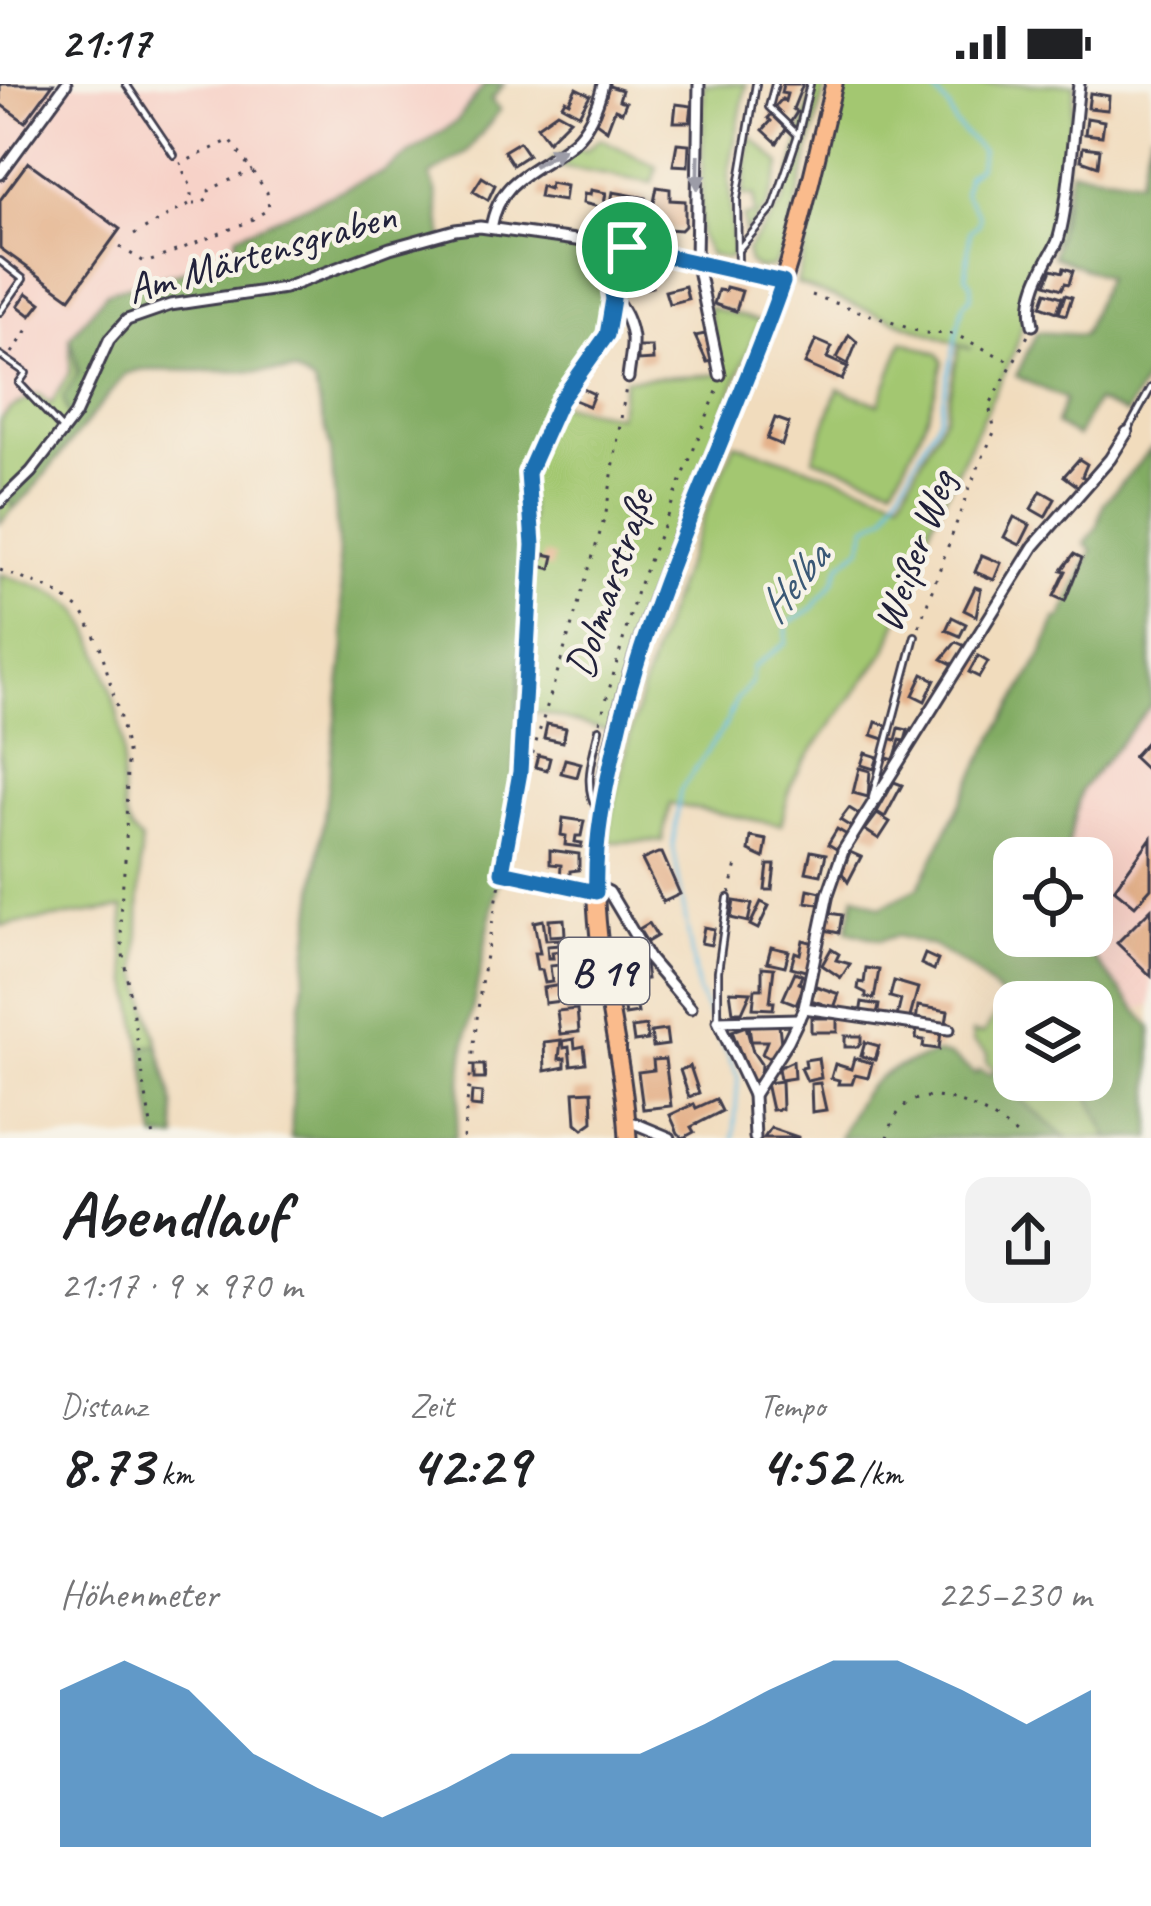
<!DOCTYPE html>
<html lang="de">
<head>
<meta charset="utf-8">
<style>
  :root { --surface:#fff; --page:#f2f2f2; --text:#202124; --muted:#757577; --accent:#1f6fb2 }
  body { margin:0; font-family:Caveat,sans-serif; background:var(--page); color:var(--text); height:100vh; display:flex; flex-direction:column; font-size:45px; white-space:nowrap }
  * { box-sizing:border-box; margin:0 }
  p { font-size:39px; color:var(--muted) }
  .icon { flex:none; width:66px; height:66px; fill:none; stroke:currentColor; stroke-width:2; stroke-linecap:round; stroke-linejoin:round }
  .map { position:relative; height:1054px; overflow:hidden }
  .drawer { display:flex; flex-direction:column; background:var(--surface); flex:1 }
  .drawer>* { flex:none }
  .controls { position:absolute; left:993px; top:753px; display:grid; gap:24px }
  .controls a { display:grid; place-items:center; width:120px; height:120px; border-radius:24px; background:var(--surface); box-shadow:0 12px 48px #0002; font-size:60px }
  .pin { position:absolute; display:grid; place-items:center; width:102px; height:102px; color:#fff; margin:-51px; border:6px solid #fff; border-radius:50%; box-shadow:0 3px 12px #0007 }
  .round { display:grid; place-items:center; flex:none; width:126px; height:126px; border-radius:24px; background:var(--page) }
  .head { display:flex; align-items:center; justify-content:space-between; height:204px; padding:0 60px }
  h1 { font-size:66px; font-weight:600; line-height:90px }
  .figures { display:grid; grid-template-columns:repeat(3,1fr); gap:18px; height:204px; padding:12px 60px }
  .figures div { display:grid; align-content:center }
  .figures b { font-size:60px; font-weight:600 }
  .figures small { font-size:33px; font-weight:400 }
  .figures p { font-size:33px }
  .chart { height:336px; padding:24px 60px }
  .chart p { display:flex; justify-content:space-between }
  .chart svg { width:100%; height:216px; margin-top:12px; fill:var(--accent); opacity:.7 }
  .status { display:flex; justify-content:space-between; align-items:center; height:84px; padding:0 60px; background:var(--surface); direction:ltr }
  .status svg { height:33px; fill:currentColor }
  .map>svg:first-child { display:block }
  .built { fill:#f7d1c7 }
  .green { fill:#a3c771; stroke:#627456; stroke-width:3 }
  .forest { fill:#82ac63; stroke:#52674f; stroke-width:3 }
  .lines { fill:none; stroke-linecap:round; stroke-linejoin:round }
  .stream { stroke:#69bfe5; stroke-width:3 }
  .building { fill:#e4b18a }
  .service-casing { stroke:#413e4e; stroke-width:10 }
  .minor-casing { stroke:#413e4e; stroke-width:15 }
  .primary-casing { stroke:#413e4e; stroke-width:21 }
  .path { stroke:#413e4e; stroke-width:3; stroke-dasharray:3 9; stroke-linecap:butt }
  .service { stroke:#fff; stroke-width:4.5 }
  .minor { stroke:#fff; stroke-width:9 }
  .primary { stroke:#fabb8c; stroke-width:15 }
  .oneway { fill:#9c9ca7 }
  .route-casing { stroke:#fff; stroke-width:24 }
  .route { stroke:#1f6fb2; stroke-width:15 }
  .labels { text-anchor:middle; stroke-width:9; stroke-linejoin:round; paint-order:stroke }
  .shield { fill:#f7f3e8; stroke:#62616f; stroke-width:3 }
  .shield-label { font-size:39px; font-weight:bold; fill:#22223b }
  .street-label { font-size:42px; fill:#22223b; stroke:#f7f3e8 }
  .water-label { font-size:45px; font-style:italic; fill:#3b5976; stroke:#f7f3e8 }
</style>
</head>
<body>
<div class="status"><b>21:17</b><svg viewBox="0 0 49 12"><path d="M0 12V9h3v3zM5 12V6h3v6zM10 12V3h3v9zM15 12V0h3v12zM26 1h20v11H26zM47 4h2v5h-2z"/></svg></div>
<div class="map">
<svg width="1151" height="1054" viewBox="0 0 1151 1054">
  <rect width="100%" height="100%" fill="#f7f3e8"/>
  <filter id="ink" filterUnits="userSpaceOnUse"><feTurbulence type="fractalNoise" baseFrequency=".00833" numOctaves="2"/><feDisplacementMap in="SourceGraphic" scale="24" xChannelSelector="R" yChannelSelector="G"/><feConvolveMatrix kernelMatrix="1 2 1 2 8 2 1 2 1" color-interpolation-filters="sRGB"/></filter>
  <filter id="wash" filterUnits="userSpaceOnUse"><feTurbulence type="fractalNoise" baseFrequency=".004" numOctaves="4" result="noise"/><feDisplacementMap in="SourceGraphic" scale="48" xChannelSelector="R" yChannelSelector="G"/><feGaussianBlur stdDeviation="2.7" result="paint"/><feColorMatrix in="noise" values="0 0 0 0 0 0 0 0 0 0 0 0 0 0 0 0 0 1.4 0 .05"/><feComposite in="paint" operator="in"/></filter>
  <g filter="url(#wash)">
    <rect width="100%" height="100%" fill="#f1dcbd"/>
    <!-- built -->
    <g class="built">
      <polygon points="0,0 485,0 457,37 382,89 237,151 233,173 107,208 70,253 70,288 51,320 38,310 10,325 0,336"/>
      <polygon points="1151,621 1151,922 1138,924 1075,852 1092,852 1092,774 1065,774 1081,706"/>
    </g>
    <!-- green -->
    <g class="green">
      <polygon points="704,0 746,0 729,87 733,172 725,175 709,170 700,152"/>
      <polygon points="814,0 826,0 785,165 772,183 758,185 749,179 746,167 783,119"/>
      <path d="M845,0H1075L1057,151L1040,176L1015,266L932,439L887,566L803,679L790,703L781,741L670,720L662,757L607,758C630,620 679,486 735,359L901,414L945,331L959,262L972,265L797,200Z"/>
      <polygon points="750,52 781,80 768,122 745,149 743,133 754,131 754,112 743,112"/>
      <polygon points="600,54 657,83 653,99 553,82 551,77 575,64 585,67"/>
      <polygon points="708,223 760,237 675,450 613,648 519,623 530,434 525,389 556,320 618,331 625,295 721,290"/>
      <path d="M70,253C93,334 61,359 10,416L14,424L0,439V336L10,325L38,310L51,320L70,288Z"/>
      <path d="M903,257L938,270L943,278C932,324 918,360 893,401L813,374L838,305L879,320Z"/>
      <path d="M0,490C25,498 58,506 77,525C96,544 120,630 122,658C125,688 113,738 141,756L138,884L158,960L142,964L124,866L123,824L0,842Z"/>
      <polygon points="1006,915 1014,924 1014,996 1074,996 1089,1012 1109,1054 1066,1054 1014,1011 1017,1003 987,979 987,969 973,958 972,949 983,950"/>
    </g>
    <!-- forest -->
    <g class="forest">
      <polygon points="485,0 504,0 491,16 500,26 466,69 430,92 436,107 443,155 488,148 612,164 617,170 607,191 603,252 563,302 524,388 529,442 512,726 465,962 455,1054 291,1054 295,970 345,562 331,366 314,300 295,288 139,286 125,290 31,408 14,424 10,416 75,335 68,330 63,314 79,287 70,253 107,208 233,173 237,151 382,89 457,37"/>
      <polygon points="1151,46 1151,285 1126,330 1096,317 1077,353 1056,340 1065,315 1016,292 1037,248 1083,251 1106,193 1053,172 1071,86 1139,96"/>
      <polygon points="1151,365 1151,621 1081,706 1065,774 1014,774 1014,852 1075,852 1151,943 1151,1054 1109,1054 1089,1012 1074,996 1092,996 1092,918 1014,918 1014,924 972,886 933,862 897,852 880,856 847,847 855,811 881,823 919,803 984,671 1043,569 1056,535 1061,535 1092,466 1085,460 1097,443 1104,419"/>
      <polygon points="158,960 174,1021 177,1054 156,1054 142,964"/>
      <path d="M936,970L951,972L975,990L979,986L990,991L995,986L1017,1004L1015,1011L1066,1054H840C866,996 874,989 936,970Z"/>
    </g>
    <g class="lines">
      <!-- stream -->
      <polyline class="stream" points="734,1054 738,993 698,908 673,761 680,707 725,642 736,616 751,600 753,583 786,559 787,540 812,525 834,498 840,481 862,463 867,442 886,431 939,333 963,220 971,213 972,200 966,192 970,147 978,140 979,131 964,109 967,92 978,83 982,67 955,40 949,23 926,0"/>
    </g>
    <g id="blocks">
      <!-- building -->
      <g class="building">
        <polygon points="0,0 53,0 25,38 0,20"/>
        <polygon points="783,0 803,0 793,25 797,28 777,59 763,46 771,37 768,34 776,26 774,24 782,15 785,17 787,10 781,9"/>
        <polygon points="609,2 622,6 619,16 626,18 622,28 615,25 607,46 596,38"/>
        <polygon points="576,4 590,11 579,30 562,21 565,16 569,18"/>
        <polygon points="1090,9 1109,12 1108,26 1088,24"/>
        <polygon points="676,20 692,22 690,38 674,38"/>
        <polygon points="557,28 570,35 548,57 537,42"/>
        <polygon points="1087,34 1104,37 1102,52 1085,50"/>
        <polygon points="519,58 528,71 513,81 504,67"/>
        <polygon points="677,59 689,60 688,82 673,81"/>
        <polygon points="1083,63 1100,65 1098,82 1081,76"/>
        <polygon points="28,78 120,145 70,214 0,164 0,116"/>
        <polygon points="482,93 495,101 488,116 473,107"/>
        <polygon points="550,99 566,102 564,117 539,113 541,102 549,105"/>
        <polygon points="657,103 670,105 670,116 685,117 685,142 681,146 667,145 664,135 651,134"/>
        <polygon points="591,106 606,109 603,124 583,119 584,110 590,111"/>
        <polygon points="613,108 646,114 643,130 610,124"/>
        <polygon points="1064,184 1073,187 1069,200 1065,199 1062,205 1046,200 1052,185 1063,188"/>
        <polygon points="648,188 652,203 621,210 620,195 626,194 626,203 630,202 627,194"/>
        <polygon points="685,202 688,215 669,220 665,207"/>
        <polygon points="726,203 742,207 736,227 714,220 718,206 725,207"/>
        <polygon points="1046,208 1062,213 1057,228 1041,222"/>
        <polygon points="27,209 41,219 31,232 18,222"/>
        <polygon points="1065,211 1072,213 1066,231 1059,229"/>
        <polygon points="705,250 713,277 707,278 695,252"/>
        <polygon points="849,251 857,258 848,280 837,274"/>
        <polygon points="816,256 832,263 827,274 848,283 842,296 805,280"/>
        <polygon points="638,263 652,263 653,276 638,277"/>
        <polygon points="579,303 594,310 589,322 574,316"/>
        <polygon points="775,334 789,339 782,361 767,355"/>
        <polygon points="1079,375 1087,380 1082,392 1087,396 1080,404 1064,392"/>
        <polygon points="1041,407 1055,415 1045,433 1031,425"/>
        <polygon points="1014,433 1030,441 1020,461 1004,453"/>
        <polygon points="544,470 554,472 551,485 540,482"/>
        <polygon points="1074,470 1082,474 1065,517 1054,512 1066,487 1062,486"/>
        <polygon points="982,471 1001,479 994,496 975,488"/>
        <polygon points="975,503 981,505 976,532 964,526"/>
        <polygon points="952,533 966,540 960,552 946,546"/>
        <polygon points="956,558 965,562 954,581 942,575"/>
        <polygon points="978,572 988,578 979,593 969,588"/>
        <polygon points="923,590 935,596 925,617 913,611"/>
        <polygon points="876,638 888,642 884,655 872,651"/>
        <polygon points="547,640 566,644 563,658 544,654"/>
        <polygon points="899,644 908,646 905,657 900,656 894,676 884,673 890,654 896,656"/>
        <polygon points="1151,653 1151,690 1133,673"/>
        <polygon points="865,669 878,673 874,685 861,681"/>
        <polygon points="538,671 550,674 547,686 535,683"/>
        <polygon points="565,675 581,679 577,693 561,689"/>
        <polygon points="859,684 870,687 868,713 853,709"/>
        <polygon points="894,698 902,701 885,733 877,728"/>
        <polygon points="849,724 860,731 851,743 840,736"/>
        <polygon points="877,730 890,738 879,755 865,746"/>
        <polygon points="563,734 584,737 581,752 576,752 575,758 582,759 581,763 565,761 566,752 561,751"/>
        <polygon points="837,745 847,751 838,766 828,760"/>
        <polygon points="751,753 767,756 764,774 749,767"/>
        <polygon points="1151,754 1151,804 1135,822 1114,805"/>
        <polygon points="550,766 579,770 579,786 570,787 570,797 560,797 561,781 550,780"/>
        <polygon points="811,767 826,770 821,791 806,788"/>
        <polygon points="850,768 861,773 848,798 842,789"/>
        <polygon points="658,769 662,769 680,810 663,818 642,776"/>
        <polygon points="768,781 775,781 772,806 765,806"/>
        <polygon points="808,805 821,808 819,820 806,818"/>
        <polygon points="734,817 752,820 748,838 731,834"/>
        <polygon points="761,818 769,822 758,845 750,841"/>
        <polygon points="1151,825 1151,892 1117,859"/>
        <polygon points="829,829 842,831 839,849 825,846"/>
        <polygon points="564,835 565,851 550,852 549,836"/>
        <polygon points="543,836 546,856 559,855 559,861 547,862 548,874 553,874 552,868 568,866 570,880 550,882 552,898 545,899 542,886 537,886 534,869 540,869 534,838"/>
        <polygon points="649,839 657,852 647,858 639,845"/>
        <polygon points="704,843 714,845 711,861 701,859"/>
        <polygon points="803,856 814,859 809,888 791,883 795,868 800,870"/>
        <polygon points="771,863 789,867 785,882 767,878"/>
        <polygon points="831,865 839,870 836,876 850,880 841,894 822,881"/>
        <polygon points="925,870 938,876 934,886 921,880"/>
        <polygon points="637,876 638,883 645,882 647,895 624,898 623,892 618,893 616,879"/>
        <polygon points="762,883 774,884 770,918 774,918 773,925 753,924 755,905 762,905"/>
        <polygon points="866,884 879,886 874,915 866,913 866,909 858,905 859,898 864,899"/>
        <polygon points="795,888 802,891 799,899 804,901 796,920 783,915"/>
        <polygon points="894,897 918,904 909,937 897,933 901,916 890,913"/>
        <polygon points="573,899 576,915 545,919 543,904"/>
        <polygon points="816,902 839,910 834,924 811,916"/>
        <polygon points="730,907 751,908 742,928 733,928"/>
        <polygon points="635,913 638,929 625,931 622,915"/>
        <polygon points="862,918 879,921 877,933 860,930"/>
        <polygon points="918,922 948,927 946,939 916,938"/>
        <polygon points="577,925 579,948 560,950 557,927"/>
        <rect x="811" y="934" width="26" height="14"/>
        <polygon points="749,941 779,941 781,959 771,975 762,970 767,957 751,957"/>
        <polygon points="646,942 648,956 634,958 632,944"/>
        <polygon points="746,942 753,968 761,980 760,993 752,998 732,947"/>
        <polygon points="917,944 941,947 939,965 923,963 924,956 916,955"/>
        <polygon points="666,946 668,961 653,963 651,948"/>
        <polygon points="845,952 861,952 861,959 858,963 845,963"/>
        <polygon points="574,955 575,964 584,962 586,979 571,981 569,963 564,964 563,957"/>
        <polygon points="561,956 559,975 565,974 565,983 545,987 544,958"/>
        <polygon points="865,958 879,962 875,976 861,972"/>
        <polygon points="818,974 821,994 807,997 801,984 806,983 805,976"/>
        <polygon points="854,974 872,979 868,994 855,991 852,1000 838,1000 839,996 831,994 835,980 851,985"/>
        <polygon points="665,975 671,1022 643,1025 638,988 654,986 653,976"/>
        <polygon points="793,977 794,994 780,996 778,984"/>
        <polygon points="474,981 484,981 485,995 474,995"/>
        <polygon points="690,982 699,1009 689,1013 680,986"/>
        <polygon points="781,997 782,1025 772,1026 766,999"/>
        <polygon points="820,999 826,1026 812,1028 811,1000"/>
        <polygon points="592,1007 593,1038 583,1045 576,1039 574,1008"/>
        <polygon points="472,1008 482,1009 481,1023 471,1022"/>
        <polygon points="716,1015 722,1027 691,1043 694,1048 683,1054 678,1049 670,1031 694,1020 696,1024"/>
        <polygon points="771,1044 798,1053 798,1054 764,1054"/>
      </g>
    </g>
  </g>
  <g filter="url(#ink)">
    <use href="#blocks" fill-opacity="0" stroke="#413e4e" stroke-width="3"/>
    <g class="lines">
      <defs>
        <g id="service">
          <polyline points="126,0 174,71"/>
          <polyline points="798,51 810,0"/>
          <polyline points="738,166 774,123 798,51 769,23 775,0"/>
          <polyline points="0,177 23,195 0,228"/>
          <polyline points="738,185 737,115 756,0"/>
          <polyline points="0,271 26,289 19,299 63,346"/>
          <polyline points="1128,346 1151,304"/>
          <polyline points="872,714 915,552"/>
          <path d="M598,727C582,702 593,673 599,645"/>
          <polyline points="718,933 718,887 728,814"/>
        </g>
        <g id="minor">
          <polyline points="699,0 696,176 720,291"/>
          <polyline points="0,90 66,0"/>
          <path d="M491,144C500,91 539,87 573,58C590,43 598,21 603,0"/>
          <path d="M627,163C592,220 625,206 632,254C633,267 629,281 628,294"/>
          <path d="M1033,241C1026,212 1042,186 1056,161C1067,140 1075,31 1079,0"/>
          <polyline points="0,418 31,388 75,331 109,256 127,236 170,221 285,204 390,164 455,146 480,143 627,163 783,198"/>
          <polyline points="596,802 609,808 649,875 691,924"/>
          <polyline points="804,924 949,945"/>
          <polyline points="753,1011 718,937 799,935"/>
          <polyline points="627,1040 634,1039 670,1054"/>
          <polyline points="755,1054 753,1011 788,957 804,924 828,810 843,767 1034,462 1110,375 1127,348"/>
        </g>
        <path id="primary" d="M628,1054C623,957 588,862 597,764C614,574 706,404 772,229C800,155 815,76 834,0"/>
      </defs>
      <!-- service casing -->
      <use href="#service" class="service-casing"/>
      <!-- minor casing -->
      <use href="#minor" class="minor-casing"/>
      <!-- primary casing -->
      <use href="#primary" class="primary-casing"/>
      <!-- path -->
      <g class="path">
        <polyline points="193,120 202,120 210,112 209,106 252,86"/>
        <polyline points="134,151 191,119 191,103 181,82"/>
        <polyline points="120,163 146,179 248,138 269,125 267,108 230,56 180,80"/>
        <polyline points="812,211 923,249 954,250 1011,278"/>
        <polyline points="12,269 29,244"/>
        <polyline points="0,486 52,506 82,527 101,565 120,634 127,667 126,765 120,831 123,870 153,1054"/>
        <polyline points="919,542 970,402 995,346 989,322 1030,248"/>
        <polyline points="600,638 637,507 719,302"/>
        <polyline points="517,716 533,461 528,389 561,317 606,251 611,227"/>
        <polyline points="582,805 502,788 516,724 606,429 626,303"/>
        <polyline points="730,809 738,776"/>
        <polyline points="463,1054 482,892 502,789"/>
        <path d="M888,1054C903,979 986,1024 1021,1054"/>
      </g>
      <!-- service -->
      <use href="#service" class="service"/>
      <!-- minor -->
      <use href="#minor" class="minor"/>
      <!-- primary -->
      <use href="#primary" class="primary"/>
    </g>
    <!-- one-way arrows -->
    <defs><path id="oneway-solid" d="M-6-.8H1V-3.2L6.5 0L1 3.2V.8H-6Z" transform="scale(3)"/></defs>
    <g class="oneway">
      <use href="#oneway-solid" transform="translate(549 73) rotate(-30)"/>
      <use href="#oneway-solid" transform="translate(698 88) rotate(91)"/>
    </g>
  </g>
  <g class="lines" filter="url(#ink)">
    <defs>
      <path id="route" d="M627,163L783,198C730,351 653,495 617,654C605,705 594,756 596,808L502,788L520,688L533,461L528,389L560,317L607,251L613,215L610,196Z"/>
    </defs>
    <!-- route casing -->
    <use href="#route" class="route-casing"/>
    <!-- route -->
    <use href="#route" class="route"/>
  </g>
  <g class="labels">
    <!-- shield labels -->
    <rect class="shield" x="559" y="854" width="90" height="66" rx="9"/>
    <g class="shield-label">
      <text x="604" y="901">B 19</text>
    </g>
    <!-- street labels -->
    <g class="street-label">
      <text transform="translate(261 167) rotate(-16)" y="15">Am Märtensgraben</text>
      <text transform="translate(913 467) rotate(-70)" y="15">Weißer Weg</text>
      <text transform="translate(608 499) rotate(-71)" y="15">Dolmarstraße</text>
    </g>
    <!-- water labels -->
    <g class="water-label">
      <text transform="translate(792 498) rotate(-51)" y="16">Helba</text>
    </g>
  </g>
</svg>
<div class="controls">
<a><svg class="icon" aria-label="locate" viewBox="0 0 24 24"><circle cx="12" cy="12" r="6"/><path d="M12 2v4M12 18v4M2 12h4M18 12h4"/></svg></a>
<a><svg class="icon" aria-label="layers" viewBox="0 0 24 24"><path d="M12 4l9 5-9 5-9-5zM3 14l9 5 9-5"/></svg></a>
</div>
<div class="pin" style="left:627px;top:163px;background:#1e9e55"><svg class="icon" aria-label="arrive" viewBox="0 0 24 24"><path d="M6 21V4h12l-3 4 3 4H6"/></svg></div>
</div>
<section class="drawer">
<div class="head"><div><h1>Abendlauf</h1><p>21:17 · 9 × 970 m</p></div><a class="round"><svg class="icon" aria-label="share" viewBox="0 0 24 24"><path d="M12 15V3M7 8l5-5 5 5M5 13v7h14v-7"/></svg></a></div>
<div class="figures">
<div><p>Distanz</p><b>8.73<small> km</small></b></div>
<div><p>Zeit</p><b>42:29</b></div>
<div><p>Tempo</p><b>4:52<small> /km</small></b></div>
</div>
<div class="chart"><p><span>Höhenmeter</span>225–230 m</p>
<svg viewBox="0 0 160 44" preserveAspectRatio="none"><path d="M0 44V12L10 6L20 12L30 25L40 32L50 38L60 32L70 25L80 25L90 25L100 19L110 12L120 6L130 6L140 12L150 19L160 12V44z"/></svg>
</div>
</section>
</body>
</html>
